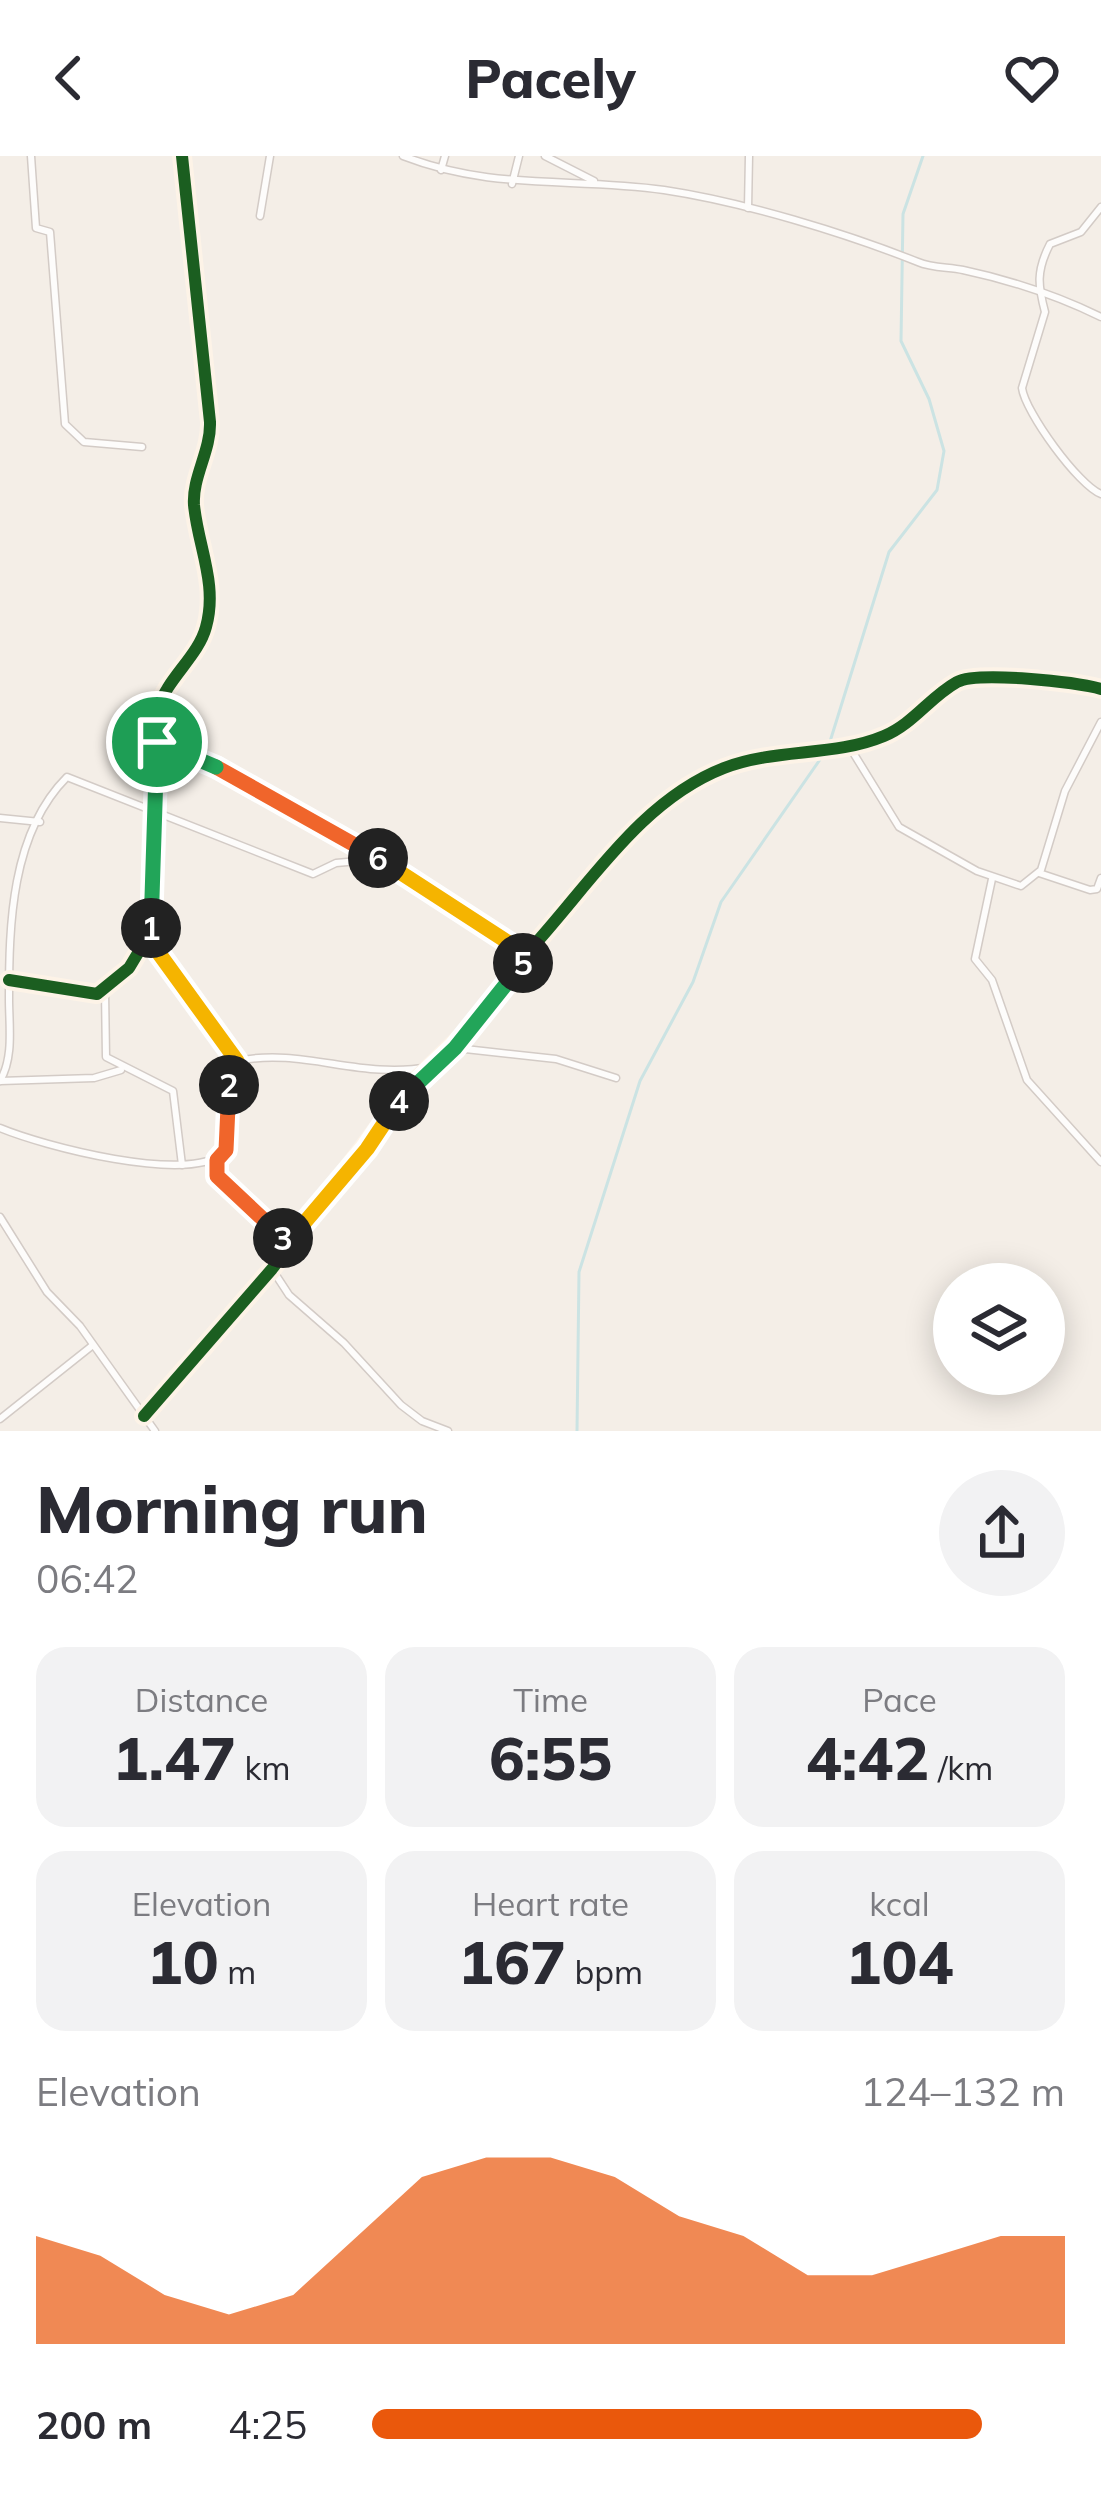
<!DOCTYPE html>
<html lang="en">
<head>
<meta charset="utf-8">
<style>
  :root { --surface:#fff; --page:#f2f2f3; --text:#2b2b33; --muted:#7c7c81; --accent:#ea580c }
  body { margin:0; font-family:Mulish,sans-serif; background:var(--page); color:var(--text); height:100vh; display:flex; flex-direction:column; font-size:45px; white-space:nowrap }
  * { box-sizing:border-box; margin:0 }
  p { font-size:39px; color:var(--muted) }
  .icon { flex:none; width:66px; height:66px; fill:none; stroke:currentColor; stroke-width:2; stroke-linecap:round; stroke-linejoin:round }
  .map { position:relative; height:1275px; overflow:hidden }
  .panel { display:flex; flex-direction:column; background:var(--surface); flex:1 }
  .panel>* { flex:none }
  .tools { position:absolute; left:933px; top:1107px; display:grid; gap:24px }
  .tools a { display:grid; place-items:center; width:132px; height:132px; border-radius:50%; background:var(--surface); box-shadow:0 6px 30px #0003; font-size:60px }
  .pin { position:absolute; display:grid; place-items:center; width:102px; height:102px; color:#fff; margin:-51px; border:6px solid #fff; border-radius:50%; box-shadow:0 3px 12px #0007 }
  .km { position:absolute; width:60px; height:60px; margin:-30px; border-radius:50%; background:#222; color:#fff; font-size:33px; line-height:60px; text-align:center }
  .round { display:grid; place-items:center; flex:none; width:126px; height:126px; border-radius:63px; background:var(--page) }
  .overview { display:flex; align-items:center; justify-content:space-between; height:204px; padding:0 36px }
  h1 { font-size:66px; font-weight:800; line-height:90px }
  .figures { display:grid; grid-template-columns:repeat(3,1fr); gap:18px; height:204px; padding:12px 36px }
  .figures div { display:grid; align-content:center; border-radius:30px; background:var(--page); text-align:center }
  .figures b { font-size:60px; font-weight:800 }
  .figures small { font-size:33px; font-weight:400 }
  .figures p { font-size:33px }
  .chart { height:336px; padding:24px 36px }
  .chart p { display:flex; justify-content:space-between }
  .chart svg { width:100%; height:216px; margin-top:12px; fill:var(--accent); opacity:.7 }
  ul { padding:0 36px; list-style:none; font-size:39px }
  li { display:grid; grid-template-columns:192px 144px 1fr; align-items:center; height:90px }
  li i { height:30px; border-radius:15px; background:var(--accent) }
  header { display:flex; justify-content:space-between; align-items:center; height:156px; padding:0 36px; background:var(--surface); font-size:54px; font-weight:800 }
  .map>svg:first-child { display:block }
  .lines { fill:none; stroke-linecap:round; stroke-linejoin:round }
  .stream { stroke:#cbe3e3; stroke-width:3 }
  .minor-casing { stroke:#d3cbc6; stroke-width:9 }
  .minor { stroke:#fdfcfb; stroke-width:6 }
  .cycleway-casing { stroke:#fdf3e7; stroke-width:20 }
  .cycleway { stroke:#1b5e20; stroke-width:12 }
  .split-1-casing { stroke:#fff; stroke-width:24 }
  .split-2-casing { stroke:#fff; stroke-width:24 }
  .split-3-casing { stroke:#fff; stroke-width:24 }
  .split-4-casing { stroke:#fff; stroke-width:24 }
  .split-5-casing { stroke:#fff; stroke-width:24 }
  .split-6-casing { stroke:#fff; stroke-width:24 }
  .split-7-casing { stroke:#fff; stroke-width:24 }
  .split-8-casing { stroke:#fff; stroke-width:24 }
  .split-1 { stroke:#22a559; stroke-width:15 }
  .split-2 { stroke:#f5b400; stroke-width:15 }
  .split-3 { stroke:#f0652b; stroke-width:15 }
  .split-4 { stroke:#f5b400; stroke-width:15 }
  .split-5 { stroke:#22a559; stroke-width:15 }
  .split-6 { stroke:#f5b400; stroke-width:15 }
  .split-7 { stroke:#f0652b; stroke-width:15 }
  .split-8 { stroke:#22a559; stroke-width:15 }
</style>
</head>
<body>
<header><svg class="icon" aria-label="back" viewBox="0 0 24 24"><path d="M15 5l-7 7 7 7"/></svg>Pacely<svg class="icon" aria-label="heart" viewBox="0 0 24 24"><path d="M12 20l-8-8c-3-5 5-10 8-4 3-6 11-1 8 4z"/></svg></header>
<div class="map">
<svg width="1101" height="1275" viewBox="0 0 1101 1275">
  <rect width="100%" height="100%" fill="#f4eee7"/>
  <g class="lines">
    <!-- stream -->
    <polyline class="stream" points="577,1275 579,1116 640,925 693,826 721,746 828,592 889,396 937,334 944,295 929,243 901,185 903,58 923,0"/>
    <defs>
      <g id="minor">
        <polyline points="31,0 36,72 50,76 65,268 84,286 142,291"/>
        <path d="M403,0C493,35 571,21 664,34C744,46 845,77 918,106C932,112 948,111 963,114C1010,124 1058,140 1101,161"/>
        <polyline points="545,0 594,25"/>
        <polyline points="441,14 445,0"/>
        <polyline points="512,28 519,0"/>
        <path d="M1101,51L1081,76L1050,88C1036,115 1038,130 1045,156L1022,232C1025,256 1079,330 1101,338"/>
        <polyline points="748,52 749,0"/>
        <polyline points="260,60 270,0"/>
        <polyline points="157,586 319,664 526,798"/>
        <polyline points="849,590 899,671 977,715 1021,730 1041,714 1065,635 1101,566"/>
        <polyline points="0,662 40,666"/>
        <polyline points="1039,717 1090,734 1097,733 1101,722"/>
        <polyline points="992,723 975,803 992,824 1027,924 1101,1006"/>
        <polyline points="150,777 181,830 237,905"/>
        <path d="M9,824L97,838L129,812L150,777L158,553C167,522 198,501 206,471C218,428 198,391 194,349C192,321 211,295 210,266L182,0"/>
        <polyline points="105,835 106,901 173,935 182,1009"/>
        <polyline points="456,892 556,903 616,922"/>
        <path d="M0,925C14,901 9,870 9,843C9,769 11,677 67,621L313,718L336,707L381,703"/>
        <polyline points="0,925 94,922 121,914"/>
        <path d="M0,972C43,990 187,1028 224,997L228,934L237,905C303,891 360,924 429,911"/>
        <polyline points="217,1003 220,1025 288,1086"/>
        <polyline points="0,1061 47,1136 80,1170 155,1275"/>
        <polyline points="272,1113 289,1139 344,1187 401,1249 422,1265 448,1275"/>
        <path d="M144,1260L272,1113L407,934L478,865L526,798C587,733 639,645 724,612C776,592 834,601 884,580C913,568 930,541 957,526C978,515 1077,526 1101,533"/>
        <polyline points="0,1263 93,1189"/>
      </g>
    </defs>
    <!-- minor casing -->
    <use href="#minor" class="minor-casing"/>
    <!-- minor -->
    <use href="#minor" class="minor"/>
    <defs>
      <g id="cycleway">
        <path d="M9,824L97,838L129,812L150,777L158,553C167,522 198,501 206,471C218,428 198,391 194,349C192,321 211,295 210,266L182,0"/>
        <path d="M144,1260L272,1113L407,934L478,865L526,798C587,733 639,645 724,612C776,592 834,601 884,580C913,568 930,541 957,526C978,515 1077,526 1101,533"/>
      </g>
    </defs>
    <!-- cycleway casing -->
    <use href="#cycleway" class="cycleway-casing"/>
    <!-- cycleway -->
    <use href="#cycleway" class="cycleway"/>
  </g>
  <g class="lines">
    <defs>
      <polyline id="split-1" points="151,772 157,586"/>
      <polyline id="split-2" points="151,772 158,796 237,905 229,929"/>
      <polyline id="split-3" points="229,929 226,994 217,1004 217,1020 283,1082"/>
      <polyline id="split-4" points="283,1082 288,1086 367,993 399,945"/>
      <polyline id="split-5" points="399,945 455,892 523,807"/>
      <polyline id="split-6" points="378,702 526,798 523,807"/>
      <polyline id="split-7" points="216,611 378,702"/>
      <polyline id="split-8" points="157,586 216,611"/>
    </defs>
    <!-- split-1 casing -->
    <use href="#split-1" class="split-1-casing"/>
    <!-- split-2 casing -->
    <use href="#split-2" class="split-2-casing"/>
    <!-- split-3 casing -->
    <use href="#split-3" class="split-3-casing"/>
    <!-- split-4 casing -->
    <use href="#split-4" class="split-4-casing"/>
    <!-- split-5 casing -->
    <use href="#split-5" class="split-5-casing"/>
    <!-- split-6 casing -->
    <use href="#split-6" class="split-6-casing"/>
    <!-- split-7 casing -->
    <use href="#split-7" class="split-7-casing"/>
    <!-- split-8 casing -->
    <use href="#split-8" class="split-8-casing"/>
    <!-- split-1 -->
    <use href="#split-1" class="split-1"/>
    <!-- split-2 -->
    <use href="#split-2" class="split-2"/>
    <!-- split-3 -->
    <use href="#split-3" class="split-3"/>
    <!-- split-4 -->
    <use href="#split-4" class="split-4"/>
    <!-- split-5 -->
    <use href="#split-5" class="split-5"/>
    <!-- split-6 -->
    <use href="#split-6" class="split-6"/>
    <!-- split-7 -->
    <use href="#split-7" class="split-7"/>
    <!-- split-8 -->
    <use href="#split-8" class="split-8"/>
  </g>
</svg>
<div class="tools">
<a><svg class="icon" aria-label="layers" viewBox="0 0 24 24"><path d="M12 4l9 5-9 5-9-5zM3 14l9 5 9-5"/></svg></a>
</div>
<div class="pin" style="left:157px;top:586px;background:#1e9e55"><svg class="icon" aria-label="arrive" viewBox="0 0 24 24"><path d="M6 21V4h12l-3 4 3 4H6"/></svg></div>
<b class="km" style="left:151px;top:772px">1</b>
<b class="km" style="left:229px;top:929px">2</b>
<b class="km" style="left:283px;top:1082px">3</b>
<b class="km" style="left:399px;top:945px">4</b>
<b class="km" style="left:523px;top:807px">5</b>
<b class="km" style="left:378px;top:702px">6</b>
</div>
<section class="panel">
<div class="overview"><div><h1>Morning run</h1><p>06:42</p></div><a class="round"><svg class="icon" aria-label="share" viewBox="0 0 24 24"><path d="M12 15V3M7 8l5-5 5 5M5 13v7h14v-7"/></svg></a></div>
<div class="figures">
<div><p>Distance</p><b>1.47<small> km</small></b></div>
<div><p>Time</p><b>6:55</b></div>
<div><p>Pace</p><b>4:42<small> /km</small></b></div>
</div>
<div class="figures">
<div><p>Elevation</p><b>10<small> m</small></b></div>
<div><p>Heart rate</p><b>167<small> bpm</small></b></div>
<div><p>kcal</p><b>104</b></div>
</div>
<div class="chart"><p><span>Elevation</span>124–132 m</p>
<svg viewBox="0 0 160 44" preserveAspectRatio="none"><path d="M0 44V22L10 26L20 34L30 38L40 34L50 22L60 10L70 6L80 6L90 10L100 18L110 22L120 30L130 30L140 26L150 22L160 22V44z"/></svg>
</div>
<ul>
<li><b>200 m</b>4:25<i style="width:88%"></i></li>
</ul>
</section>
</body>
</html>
